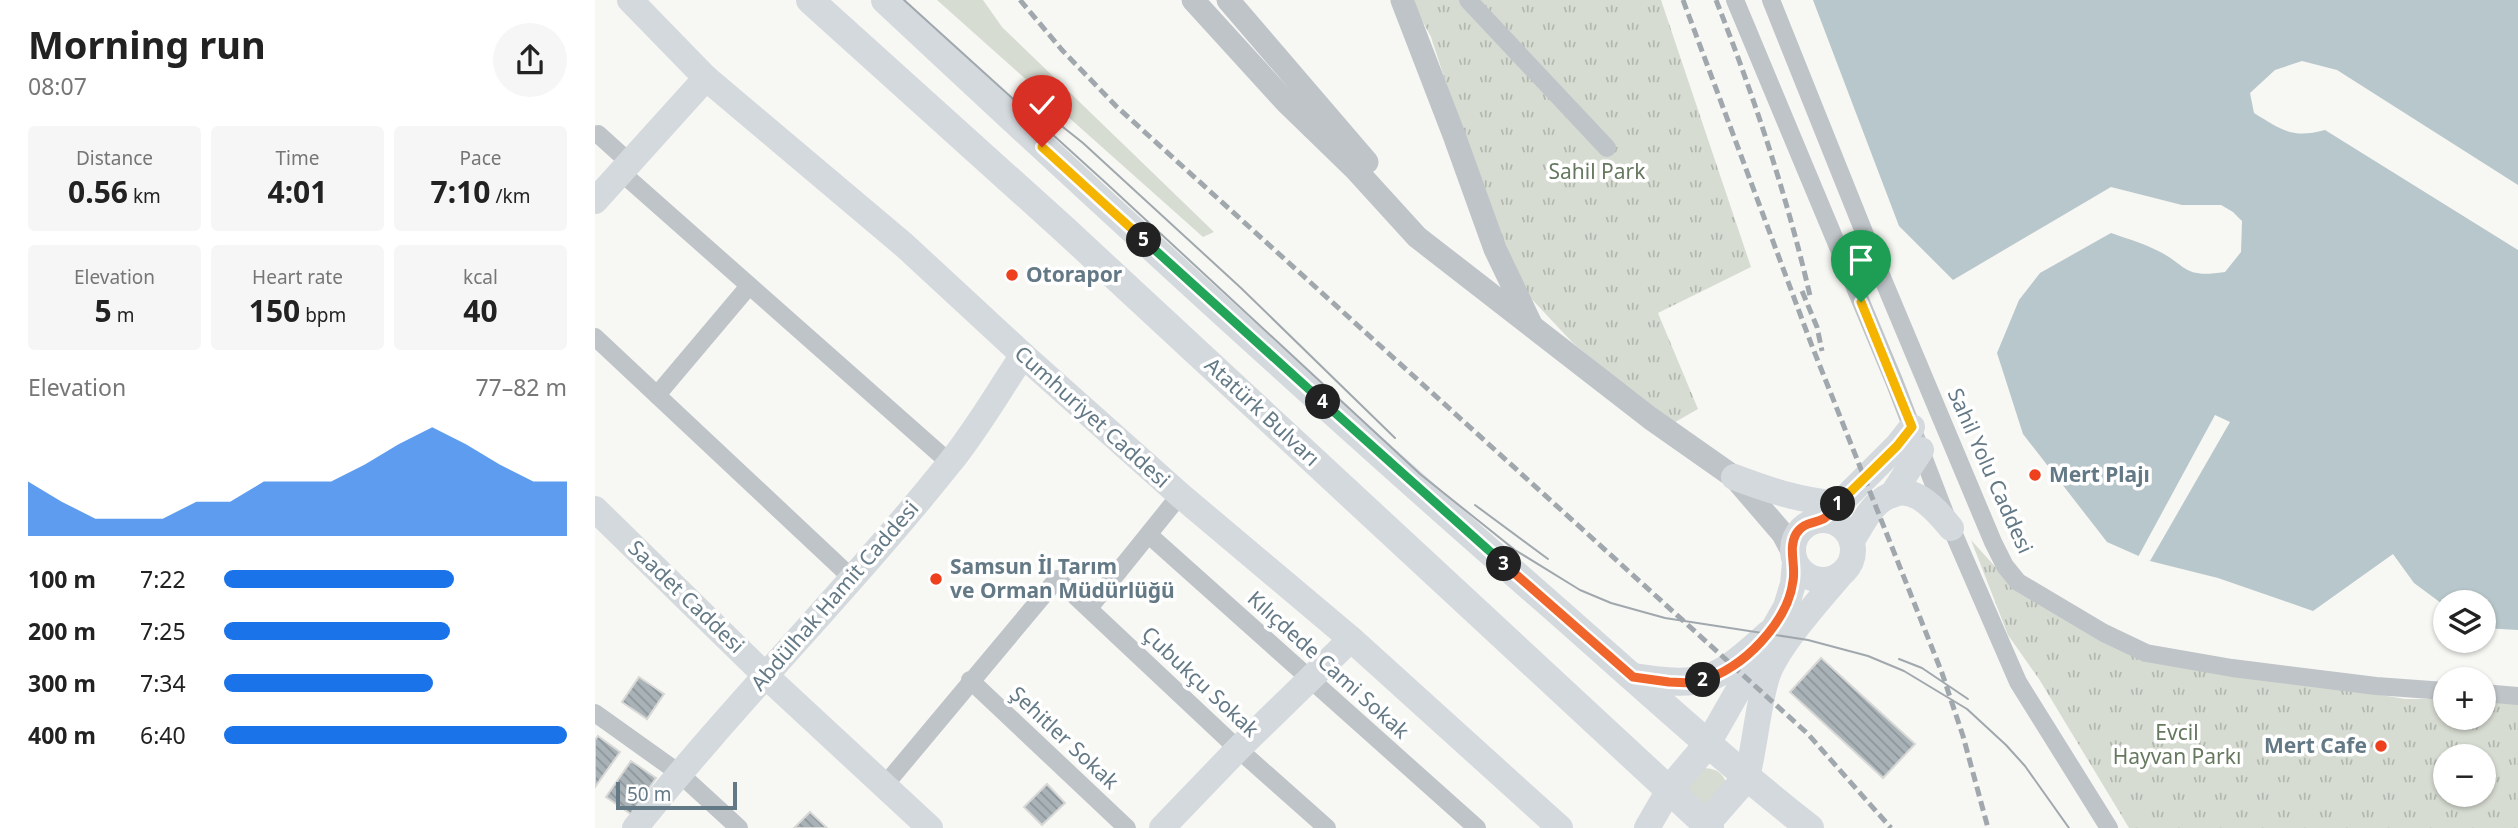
<!DOCTYPE html>
<html lang="en">
<head>
<meta charset="utf-8">
<style>
  :root { --surface:#fff; --page:#f6f6f6; --text:#222; --muted:#767676; --accent:#1a73e8 }
  body { margin:0; font-family:"Noto Sans",sans-serif; background:var(--page); color:var(--text); height:100vh; display:flex; flex-direction:column; font-size:26px; white-space:nowrap }
  * { box-sizing:border-box; margin:0 }
  p { font-size:23px; color:var(--muted) }
  .icon { flex:none; width:38px; height:38px; fill:none; stroke:currentColor; stroke-width:2; stroke-linecap:round; stroke-linejoin:round }
  .map { position:relative; flex:1; overflow:hidden }
  .details { display:flex; flex-direction:column; background:var(--surface); width:595px }
  .details>* { flex:none }
  .fabs { position:absolute; left:1838px; top:590px; display:grid; gap:14px }
  .fabs a { display:grid; place-items:center; width:63px; height:63px; border-radius:50%; background:var(--surface); box-shadow:0 2px 5px #0004; font-size:35px }
  .scale { position:absolute; left:21px; bottom:18px; width:121px; box-sizing:border-box; padding-left:7px; border:4px solid #647986; border-top:0; font-size:19px; line-height:24px; white-space:nowrap; color:#647986; -webkit-text-stroke:5px #fff; paint-order:stroke }
  .pin { position:absolute; display:grid; place-items:center; width:60px; height:60px; color:#fff; margin:-72px -30px; border-radius:50% 50% 50% 0; rotate:-45deg; box-shadow:0 0 7px #0007 }
  .pin .icon { rotate:45deg }
  .km { position:absolute; width:35px; height:35px; margin:-18px; border-radius:50%; background:#222; color:#fff; font-size:19px; line-height:35px; text-align:center }
  .round { display:grid; place-items:center; flex:none; width:74px; height:74px; border-radius:37px; background:var(--page) }
  .overview { display:flex; align-items:center; justify-content:space-between; height:119px; padding:0 28px }
  h1 { font-size:38px; font-weight:700; line-height:52px }
  .stats { display:grid; grid-template-columns:repeat(3,1fr); gap:10px; height:119px; padding:7px 28px }
  .stats div { display:grid; align-content:center; border-radius:7px; background:var(--page); text-align:center }
  .stats b { font-size:30px; font-weight:700 }
  .stats small { font-size:19px; font-weight:400 }
  .stats p { font-size:19px }
  .chart { height:196px; padding:14px 28px }
  .chart p { display:flex; justify-content:space-between }
  .chart svg { width:100%; height:126px; margin-top:7px; fill:var(--accent); opacity:.7 }
  ul { padding:0 28px; list-style:none; font-size:23px }
  li { display:grid; grid-template-columns:112px 84px 1fr; align-items:center; height:52px }
  li i { height:18px; border-radius:9px; background:var(--accent) }
  main { display:flex; flex:1; min-height:0 }
  .map>svg:first-child { display:block }
  .grass { fill:#d7dcd2 }
  .park { fill:url(#park-tufts); fill-rule:evenodd }
  .water { fill:#b8c7cb }
  .pier { fill:#f7f7f3 }
  .building { fill:url(#building-back-hatch); stroke:#d8d8d6; stroke-width:2 }
  .lines { fill:none; stroke-linecap:round; stroke-linejoin:round }
  .minor { stroke:#bfc4c8; stroke-width:18 }
  .tertiary { stroke:#bfc4c8; stroke-width:23 }
  .secondary { stroke:#d4d9dd; stroke-width:26 }
  .primary { stroke:#d4d9dd; stroke-width:28 }
  .tram { stroke:#a0a8ae; stroke-width:2 }
  .rail { stroke:#a0a8ae; stroke-width:5; stroke-dasharray:10 5; stroke-linecap:butt }
  .split-1-casing { stroke:#fff; stroke-width:14 }
  .split-2-casing { stroke:#fff; stroke-width:14 }
  .split-3-casing { stroke:#fff; stroke-width:14 }
  .split-4-casing { stroke:#fff; stroke-width:14 }
  .split-5-casing { stroke:#fff; stroke-width:14 }
  .split-6-casing { stroke:#fff; stroke-width:14 }
  .split-1 { stroke:#f5b400; stroke-width:9 }
  .split-2 { stroke:#f0652b; stroke-width:9 }
  .split-3 { stroke:#f0652b; stroke-width:9 }
  .split-4 { stroke:#22a559; stroke-width:9 }
  .split-5 { stroke:#22a559; stroke-width:9 }
  .split-6 { stroke:#f5b400; stroke-width:9 }
  .poi-dot { fill:#ee401d; stroke:#fff; stroke-width:2.5 }
  .labels { text-anchor:middle; stroke-width:7; stroke-linejoin:round; paint-order:stroke }
  .park-label { font-size:21px; fill:#66785f; stroke:#fff }
  .poi-label { font-size:21px; font-weight:bold; fill:#647986; stroke:#fff; text-anchor:start }
  .street-label { font-size:21px; fill:#647986; stroke:#fff }
</style>
</head>
<body>
<main>
<section class="details">
<div class="overview"><div><h1>Morning run</h1><p>08:07</p></div><a class="round"><svg class="icon" aria-label="share" viewBox="0 0 24 24"><path d="M12 15V3M7 8l5-5 5 5M5 13v7h14v-7"/></svg></a></div>
<div class="stats">
<div><p>Distance</p><b>0.56<small> km</small></b></div>
<div><p>Time</p><b>4:01</b></div>
<div><p>Pace</p><b>7:10<small> /km</small></b></div>
</div>
<div class="stats">
<div><p>Elevation</p><b>5<small> m</small></b></div>
<div><p>Heart rate</p><b>150<small> bpm</small></b></div>
<div><p>kcal</p><b>40</b></div>
</div>
<div class="chart"><p><span>Elevation</span>77–82 m</p>
<svg viewBox="0 0 160 44" preserveAspectRatio="none"><path d="M0 44V25L10 32L20 38L30 38L40 38L50 32L60 32L70 25L80 25L90 25L100 19L110 12L120 6L130 12L140 19L150 25L160 25V44z"/></svg>
</div>
<ul>
<li><b>100 m</b>7:22<i style="width:67%"></i></li>
<li><b>200 m</b>7:25<i style="width:66%"></i></li>
<li><b>300 m</b>7:34<i style="width:61%"></i></li>
<li><b>400 m</b>6:40<i style="width:100%"></i></li>
</ul>
</section>
<div class="map">
<svg width="1923" height="828" viewBox="0 0 1923 828">
  <defs>
    <pattern id="park-tufts" width="24" height="20" patternUnits="userSpaceOnUse" patternTransform="scale(1.75)"><rect width="24" height="20" fill="#d7dcd2"/><path d="M3 7l-1-3M5 7V3M7 7l1-3M15 17l-1-3M17 17v-4M19 17l1-3" fill="none" stroke="#b2b7b0"/></pattern>
    <pattern id="building-back-hatch" width="6" height="6" patternUnits="userSpaceOnUse" patternTransform="scale(1.75)"><rect width="6" height="6" fill="#a8b2b7"/><path d="M-1 5l2 2M0 0l6 6M5-1l2 2" fill="none" stroke="#8c969a"/></pattern>
  </defs>
  <rect width="100%" height="100%" fill="#f7f7f3"/>
  <!-- grass -->
  <g class="grass">
    <polygon points="342,0 388,0 407,27 619,232 608,237"/>
    <path d="M1108,768C1127,768 1132,779 1134,797L1097,809L1090,782Z"/>
  </g>
  <!-- park -->
  <g class="park">
    <polygon points="816,0 1066,0 1156,267 1063,313 1103,409 1075,425 978,343 927,289 892,209 836,37"/>
    <path d="M1376,540L1405,572L1549,655L1810,699H1850V718H1888V700H1923V828H1534L1444,679L1413,635ZM1850,756H1888V794H1850Z"/>
  </g>
  <!-- water -->
  <path class="water" d="M1218,0H1923V185L1742,70L1707,61L1680,70L1655,93L1659,113C1687,130 1697,139 1730,130L1923,250V630L1888,628V602H1850V606L1819,583L1798,554L1718,611L1623,578L1555,561L1512,542L1428,434L1402,353L1424,300L1445,273L1516,233C1530,238 1545,242 1559,249C1593,264 1585,279 1630,272L1646,252L1647,221L1638,212L1626,205H1587L1516,187L1358,280L1304,226Z"/>
  <!-- pier -->
  <polygon class="pier" points="1620,415 1635,422 1555,561 1543,557"/>
  <!-- building -->
  <g class="building">
    <polygon points="1226,658 1320,744 1288,778 1195,692"/>
    <polygon points="44,677 69,694 52,719 27,702"/>
    <polygon points="3,736 25,752 0,787 0,740"/>
    <polygon points="36,761 61,778 36,814 11,797"/>
    <polygon points="452,784 470,803 447,825 429,807"/>
    <polygon points="215,812 232,828 199,828"/>
  </g>
  <g class="lines">
    <!-- minor -->
    <g class="minor">
      <polyline points="873,0 1012,148"/>
      <polyline points="1140,0 1299,381 1351,516 1423,682 1514,828"/>
      <polyline points="1176,0 1289,282 1398,542 1410,566 1423,582 1509,633 1551,653 1637,668 1781,686 1850,691"/>
      <polyline points="0,135 3,134 35,163"/>
      <polyline points="27,173 355,463"/>
      <polyline points="0,337 258,579"/>
      <polyline points="62,395 154,286"/>
      <polyline points="554,535 882,828"/>
      <polyline points="494,608 585,495"/>
      <polyline points="375,680 532,828"/>
      <polyline points="1888,693 1923,696"/>
      <polyline points="0,713 84,773 144,828"/>
      <polyline points="289,786 462,579 643,749 732,828"/>
    </g>
    <!-- tertiary -->
    <g class="tertiary">
      <polyline points="598,0 691,102 760,169 822,237 1055,418 1139,477 1188,534 1197,551"/>
      <polyline points="633,0 772,162"/>
      <polyline points="807,0 859,135 900,249 935,322"/>
    </g>
    <!-- secondary -->
    <g class="secondary">
      <polyline points="35,0 111,78 309,245 428,355 585,495 756,639 965,828"/>
      <polyline points="0,201 111,78"/>
      <path d="M1139,477C1176,491 1204,500 1244,504"/>
      <polyline points="1297,495 1326,450"/>
      <polyline points="0,509 171,676 335,828"/>
      <polyline points="1229,519 1302,446 1317,427"/>
      <circle cx="1228" cy="550" r="30"/>
      <path d="M1257,540C1265,529 1272,512 1283,503C1313,477 1337,505 1356,528"/>
      <polyline points="1112,745 1191,607 1198,584 1200,563"/>
      <path d="M1152,777C1160,745 1162,712 1171,680C1179,649 1225,600 1246,574"/>
      <path d="M40,828C140,703 253,590 353,465C381,431 403,392 428,355"/>
      <polyline points="567,828 643,749 756,639"/>
      <polyline points="1052,828 1074,790"/>
    </g>
    <!-- primary -->
    <g class="primary">
      <polyline points="215,0 469,229 1115,828"/>
      <path d="M290,0C507,203 726,405 950,600C1038,677 1123,756 1215,828"/>
      <path d="M1038,677C1110,688 1121,682 1174,634"/>
      <polyline points="1074,790 1112,745"/>
      <polyline points="1111,824 1152,777"/>
    </g>
    <!-- tram -->
    <g class="tram">
      <polyline points="309,0 511,183 825,474 920,550 985,590 1016,603 1070,618 1213,640 1273,656 1309,671 1372,709 1411,745 1430,766 1474,828"/>
      <polyline points="429,96 488,143 646,288 800,438"/>
      <polyline points="880,505 953,559"/>
      <polyline points="1304,659 1327,668 1373,699"/>
    </g>
    <!-- rail -->
    <g class="rail">
      <polyline points="425,0 467,50 521,106 1213,734 1296,828"/>
      <polyline points="1088,0 1217,346 1347,673 1368,736 1393,828"/>
      <path d="M1121,0C1159,96 1193,199 1216,300"/>
      <polyline points="1207,291 1222,327 1227,351"/>
    </g>
  </g>
  <g class="lines">
    <defs>
      <polyline id="split-1" points="1243,504 1302,446 1317,427 1266,302"/>
      <path id="split-2" d="M1108,680C1147,670 1193,622 1198,581C1201,566 1193,548 1201,534C1208,522 1218,524 1228,519C1233,517 1239,508 1243,504"/>
      <polyline id="split-3" points="909,564 1038,677 1074,682 1096,683 1108,680"/>
      <polyline id="split-4" points="728,402 909,564"/>
      <polyline id="split-5" points="549,240 728,402"/>
      <polyline id="split-6" points="447,147 549,240"/>
    </defs>
    <!-- split-1 casing -->
    <use href="#split-1" class="split-1-casing"/>
    <!-- split-2 casing -->
    <use href="#split-2" class="split-2-casing"/>
    <!-- split-3 casing -->
    <use href="#split-3" class="split-3-casing"/>
    <!-- split-4 casing -->
    <use href="#split-4" class="split-4-casing"/>
    <!-- split-5 casing -->
    <use href="#split-5" class="split-5-casing"/>
    <!-- split-6 casing -->
    <use href="#split-6" class="split-6-casing"/>
    <!-- split-1 -->
    <use href="#split-1" class="split-1"/>
    <!-- split-2 -->
    <use href="#split-2" class="split-2"/>
    <!-- split-3 -->
    <use href="#split-3" class="split-3"/>
    <!-- split-4 -->
    <use href="#split-4" class="split-4"/>
    <!-- split-5 -->
    <use href="#split-5" class="split-5"/>
    <!-- split-6 -->
    <use href="#split-6" class="split-6"/>
  </g>
  <!-- markers -->
  <g class="poi-dot">
    <circle cx="417" cy="275" r="7"/>
    <circle cx="1440" cy="475" r="7"/>
    <circle cx="341" cy="579" r="7"/>
    <circle cx="1786" cy="746" r="7"/>
  </g>
  <g class="labels">
    <!-- park labels -->
    <g class="park-label">
      <text x="1002" y="179">Sahil Park</text>
      <text x="1582" y="740">Evcil<tspan x="1582" dy="24">Hayvan Parkı</tspan></text>
    </g>
    <!-- poi labels -->
    <g class="poi-label">
      <text x="431" y="282">Otorapor</text>
      <text x="1454" y="482">Mert Plajı</text>
      <text x="355" y="574">Samsun İl Tarım<tspan x="355" dy="24">ve Orman Müdürlüğü</tspan></text>
      <text x="1772" y="753" text-anchor="end">Mert Cafe</text>
    </g>
    <!-- street labels -->
    <g class="street-label">
      <text transform="translate(667 412) rotate(43)" y="7">Atatürk Bulvarı</text>
      <text transform="translate(497 417) rotate(42)" y="7">Cumhuriyet Caddesi</text>
      <text transform="translate(1395 471) rotate(66)" y="7">Sahil Yolu Caddesi</text>
      <text transform="translate(240 596) rotate(-49)" y="7">Abdülhak Hamit Caddesi</text>
      <text transform="translate(91 597) rotate(44)" y="7">Saadet Caddesi</text>
      <text transform="translate(733 665) rotate(42)" y="7">Kılıçdede Cami Sokak</text>
      <text transform="translate(605 682) rotate(43)" y="7">Çubukçu Sokak</text>
      <text transform="translate(469 738) rotate(43)" y="7">Şehitler Sokak</text>
    </g>
  </g>
</svg>
<div class="fabs">
<a><svg class="icon" aria-label="layers" viewBox="0 0 24 24"><path d="M12 4l9 5-9 5-9-5zM3 14l9 5 9-5"/></svg></a>
<a>+</a>
<a>−</a>
</div>
<div class="scale">50 m</div>
<div class="pin" style="left:1266px;top:302px;background:#1e9e55"><svg class="icon" aria-label="arrive" viewBox="0 0 24 24"><path d="M6 21V4h12l-3 4 3 4H6"/></svg></div>
<div class="pin" style="left:447px;top:147px;background:#d93025"><svg class="icon" aria-label="check" viewBox="0 0 24 24"><path d="M5 12l5 5 9-10"/></svg></div>
<b class="km" style="left:1243px;top:504px">1</b>
<b class="km" style="left:1108px;top:680px">2</b>
<b class="km" style="left:909px;top:564px">3</b>
<b class="km" style="left:728px;top:402px">4</b>
<b class="km" style="left:549px;top:240px">5</b>
</div>
</main>
</body>
</html>
